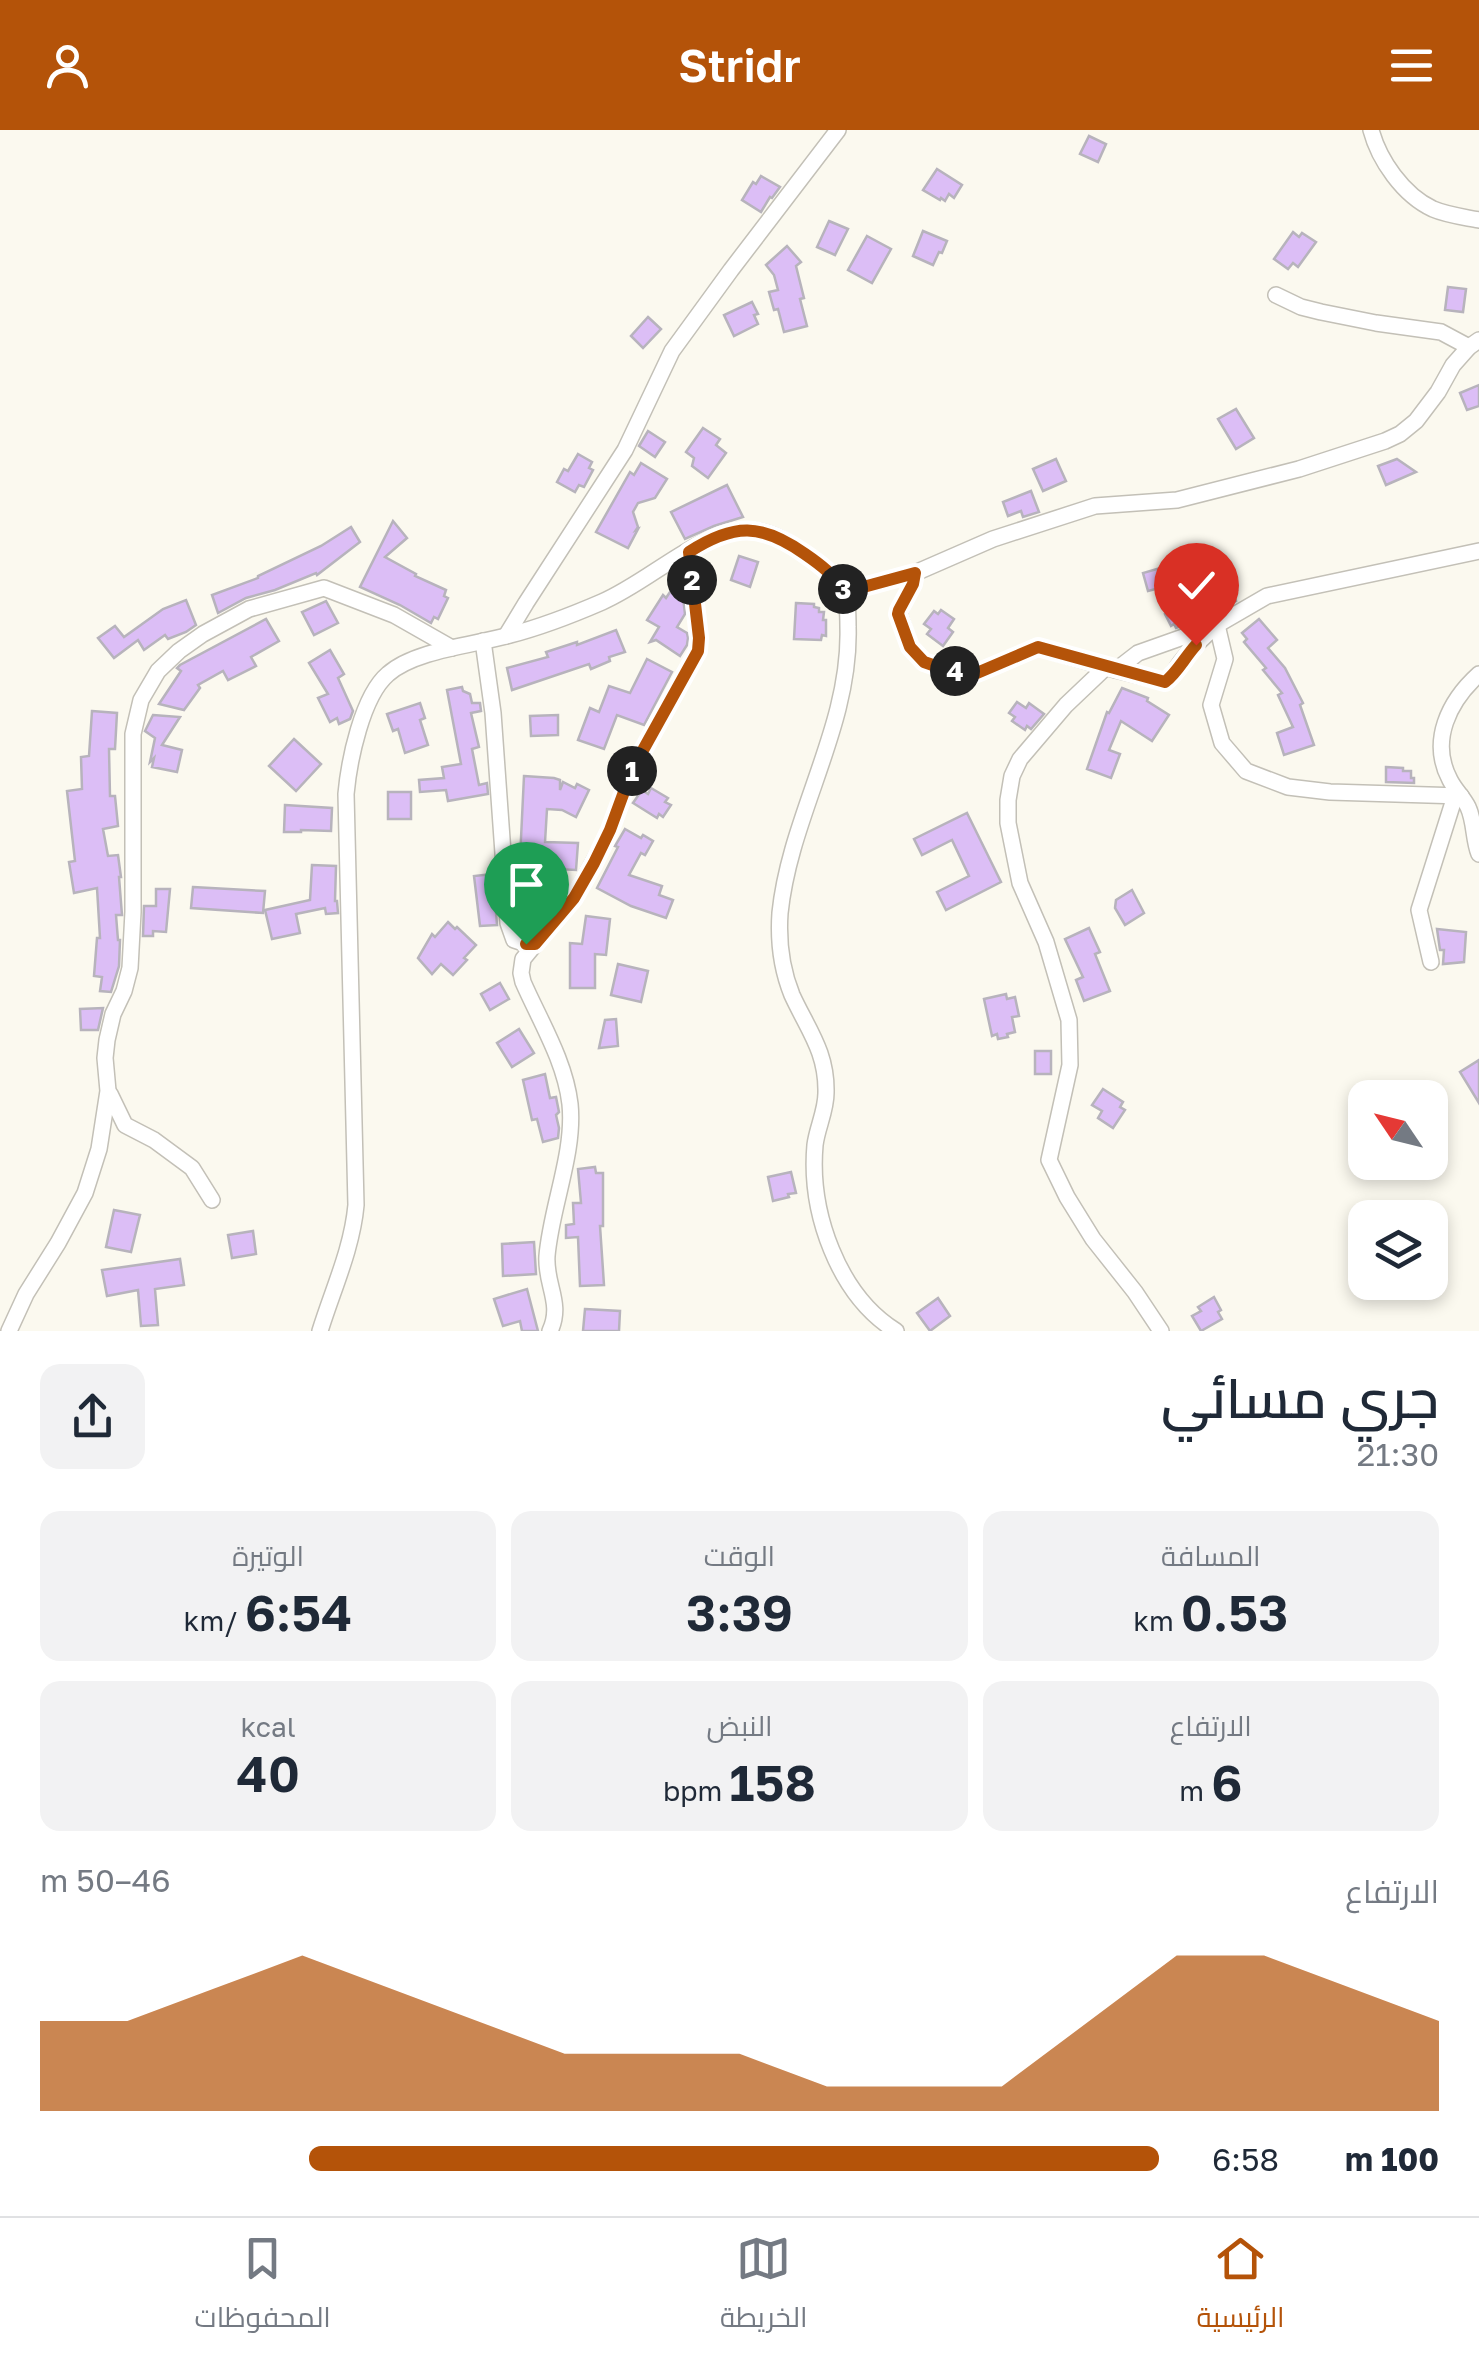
<!DOCTYPE html>
<html lang="ar">
<head>
<meta charset="utf-8">
<style>
  :root { --surface:#fff; --page:#f2f2f3; --text:#1f2937; --muted:#747a83; --line:#e0e1e3; --accent:#b45309 }
  body { margin:0; font-family:"Golos Text",Cairo,sans-serif; background:var(--page); color:var(--text); direction:rtl; height:100vh; display:flex; flex-direction:column; font-size:38px; white-space:nowrap }
  * { box-sizing:border-box; margin:0 }
  p { font-size:32px; color:var(--muted) }
  .icon { flex:none; width:55px; height:55px; fill:none; stroke:currentColor; stroke-width:2; stroke-linecap:round; stroke-linejoin:round }
  .map { position:relative; height:1201px; overflow:hidden; direction:ltr }
  .panel { display:flex; flex-direction:column; background:var(--surface); flex:1 }
  .panel>* { flex:none }
  .needle { width:65px; rotate:305deg }
  .buttons { position:absolute; left:1348px; top:950px; display:grid; gap:20px }
  .buttons a { display:grid; place-items:center; width:100px; height:100px; border-radius:20px; background:var(--surface); box-shadow:0 5px 15px #0003; font-size:50px }
  .pin { position:absolute; display:grid; place-items:center; width:85px; height:85px; color:#fff; margin:-102px -42px; border-radius:50% 50% 50% 0; rotate:-45deg; box-shadow:0 0 10px #0007 }
  .pin .icon { rotate:45deg }
  .km { position:absolute; width:50px; height:50px; margin:-25px; border-radius:50%; background:#222; color:#fff; font-size:28px; line-height:50px; text-align:center }
  .round { display:grid; place-items:center; flex:none; width:105px; height:105px; border-radius:20px; background:var(--page) }
  .headline { display:flex; align-items:center; justify-content:space-between; height:170px; padding:0 40px }
  h1 { font-size:55px; font-weight:600; line-height:75px }
  .figures { display:grid; grid-template-columns:repeat(3,1fr); gap:15px; height:170px; padding:10px 40px }
  .figures div { display:grid; align-content:center; border-radius:20px; background:var(--page); text-align:center }
  .figures b { font-size:50px; font-weight:600 }
  .figures small { font-size:28px; font-weight:400 }
  .figures p { font-size:28px }
  .chart { height:280px; padding:20px 40px }
  .chart p { display:flex; justify-content:space-between }
  .chart svg { width:100%; height:180px; margin-top:10px; fill:var(--accent); opacity:.7 }
  ul { padding:0 40px; list-style:none; font-size:32px }
  li { display:grid; grid-template-columns:160px 120px 1fr; align-items:center; height:75px }
  li i { height:25px; border-radius:12px; background:var(--accent) }
  header { display:flex; justify-content:space-between; align-items:center; height:130px; padding:0 40px; background:var(--accent); color:#fff; font-size:45px; font-weight:600 }
  .dock { display:flex; justify-content:space-around; align-items:center; height:140px; border-top:2px solid var(--line); background:var(--surface); font-size:28px; color:var(--muted) }
  .dock a { display:grid; justify-items:center; gap:5px }
  .dock .on { color:var(--accent) }
  .map>svg:first-child { display:block }
  .building { fill:#dcbef6; stroke:#b7b3bc; stroke-width:2.5 }
  .lines { fill:none; stroke-linecap:round; stroke-linejoin:round }
  .street-casing { stroke:#c3c0b7; stroke-width:18 }
  .street { stroke:#fff; stroke-width:15 }
  .route-casing { stroke:#fff; stroke-width:20 }
  .route { stroke:#b45309; stroke-width:12 }
</style>
</head>
<body>
<header><svg class="icon" aria-label="menu" viewBox="0 0 24 24"><path d="M4 6h16M4 12h16M4 18h16"/></svg>Stridr<svg class="icon" aria-label="person" viewBox="0 0 24 24"><circle cx="12" cy="8" r="4"/><path d="M4 21q1-7 8-7t8 7"/></svg></header>
<div class="map">
<svg width="1479" height="1201" viewBox="0 0 1479 1201">
  <rect width="100%" height="100%" fill="#fbf9ef"/>
  <!-- building -->
  <g class="building">
    <polygon points="1089,6 1106,14 1098,32 1080,24"/>
    <polygon points="937,39 962,55 954,68 949,64 945,71 941,68 940,70 923,60"/>
    <polygon points="761,46 780,57 772,68 770,67 761,82 742,70 753,52 756,54"/>
    <polygon points="829,91 848,99 835,125 817,117"/>
    <polygon points="923,101 947,111 942,123 939,122 933,135 913,126"/>
    <polygon points="1293,102 1299,107 1302,103 1316,112 1298,137 1293,133 1288,139 1274,129"/>
    <polygon points="867,106 891,119 872,153 848,140"/>
    <polygon points="787,116 801,132 796,136 804,168 800,169 807,196 784,202 778,179 774,180 769,162 778,160 774,145 766,135"/>
    <polygon points="1448,157 1466,159 1463,182 1445,180"/>
    <polygon points="752,172 758,184 754,185 758,194 734,206 724,185"/>
    <polygon points="648,187 661,199 643,218 631,206"/>
    <polygon points="1479,255 1479,276 1467,280 1460,263"/>
    <polygon points="1236,279 1254,308 1236,319 1218,289"/>
    <polygon points="703,298 720,309 716,315 726,323 708,348 692,336 694,328 686,322"/>
    <polygon points="648,301 665,312 655,327 639,316"/>
    <polygon points="578,324 592,332 589,338 593,340 584,357 579,355 575,362 557,352 564,339 568,341"/>
    <polygon points="1056,329 1066,351 1043,361 1033,339"/>
    <polygon points="1397,329 1416,342 1386,355 1378,336"/>
    <polygon points="641,333 667,349 655,368 638,373 633,382 638,397 636,400 638,399 628,418 596,402 630,342 634,345"/>
    <polygon points="727,355 743,387 714,396 685,409 671,382"/>
    <polygon points="1031,361 1039,382 1023,387 1021,381 1008,386 1003,372"/>
    <polygon points="393,391 407,408 385,427 416,444 415,446 446,460 444,466 448,468 438,489 434,487 431,493 400,475 360,457"/>
    <polygon points="351,397 360,412 317,445 316,443 275,460 246,468 218,483 212,465 258,448 258,446 321,416"/>
    <polygon points="739,426 758,432 750,457 731,450"/>
    <polygon points="1177,433 1188,473 1192,471 1200,489 1176,498 1174,494 1171,496 1165,484 1177,478 1171,455 1148,461 1143,443"/>
    <polygon points="1230,445 1237,460 1233,463 1236,471 1222,479 1211,453"/>
    <polygon points="672,459 683,467 685,484 677,497 687,503 688,508 687,515 680,526 656,510 650,512 659,497 647,490 663,465 666,468"/>
    <polygon points="186,470 196,495 186,502 168,509 165,505 144,520 138,510 114,528 98,508 115,496 124,507 163,479"/>
    <polygon points="326,471 338,493 314,505 302,482"/>
    <polygon points="796,473 814,474 814,477 819,478 819,482 824,482 823,490 826,490 826,506 822,505 821,510 794,509"/>
    <polygon points="941,480 954,489 948,498 953,502 943,516 927,504 931,499 924,494 934,481 938,484"/>
    <polygon points="266,489 279,511 251,527 256,536 228,550 223,541 198,555 200,558 184,580 159,574 181,541 177,538 180,535"/>
    <polygon points="1259,489 1277,510 1268,518 1285,538 1303,573 1300,575 1314,615 1284,625 1277,603 1293,597 1278,565 1282,563 1263,540 1266,538 1244,512 1247,509 1242,503"/>
    <polygon points="616,500 625,522 609,527 610,531 591,539 589,534 512,560 507,538 548,527 546,522 577,512 577,515"/>
    <polygon points="330,520 344,544 338,548 353,581 350,589 339,594 337,588 330,592 318,568 328,564 309,533"/>
    <polygon points="647,529 672,542 644,595 617,585 604,619 578,610 590,578 599,582 609,556 630,563"/>
    <polygon points="462,557 463,561 470,564 472,573 480,573 481,581 471,583 479,617 472,619 479,655 487,653 488,664 448,671 446,660 420,662 419,650 444,648 442,637 461,634 447,560"/>
    <polygon points="1122,558 1148,568 1147,571 1169,585 1152,611 1121,591 1109,620 1120,624 1111,648 1087,639 1107,582 1109,583"/>
    <polygon points="1017,572 1026,578 1029,573 1044,584 1031,599 1027,596 1025,600 1012,591 1015,587 1009,583"/>
    <polygon points="420,573 425,588 420,590 428,615 405,623 398,599 393,601 387,584"/>
    <polygon points="92,581 117,583 115,619 109,619 110,666 115,666 118,696 103,699 108,726 118,725 121,747 119,747 122,785 116,785 118,810 120,810 119,836 111,862 100,861 102,847 94,846 97,808 100,808 97,758 74,763 69,732 75,731 67,661 82,659 81,627 89,626"/>
    <polygon points="153,585 180,587 162,615 182,620 177,642 152,637 154,628 150,632 155,608 145,601"/>
    <polygon points="558,585 558,605 531,606 530,586"/>
    <polygon points="294,609 321,634 296,661 269,636"/>
    <polygon points="1386,637 1403,638 1403,641 1411,641 1411,648 1414,648 1414,653 1386,652"/>
    <polygon points="524,646 554,648 560,650 560,660 563,652 575,658 577,654 589,660 576,687 562,680 547,679 545,712 578,713 576,740 557,739 555,763 539,762 543,787 530,803 523,801 519,791 516,743 517,729 520,729"/>
    <polygon points="651,658 668,668 665,672 671,675 663,687 659,684 657,688 633,673 642,660 648,664"/>
    <rect x="388" y="662" width="23" height="27"/>
    <polygon points="285,675 332,678 331,701 301,700 301,702 284,702"/>
    <polygon points="967,683 1001,752 946,780 937,762 969,746 952,710 922,725 914,709"/>
    <polygon points="625,699 641,708 643,705 653,711 645,725 641,723 629,745 662,756 659,765 673,770 666,788 631,776 597,758 618,717 615,716"/>
    <polygon points="312,735 336,736 335,771 337,771 338,783 326,784 325,778 296,784 300,803 272,809 265,780 310,770"/>
    <polygon points="493,744 497,795 480,796 474,746"/>
    <polygon points="193,757 265,761 263,783 191,778"/>
    <polygon points="156,759 170,759 166,802 153,801 153,806 143,806 144,776 156,776"/>
    <polygon points="1132,760 1144,783 1125,795 1115,778 1116,770"/>
    <polygon points="586,786 610,789 606,825 595,824 595,858 570,858 570,813 582,814"/>
    <polygon points="448,792 455,799 457,797 476,815 464,828 467,830 453,845 441,834 432,844 418,828 432,804 435,807"/>
    <polygon points="1089,798 1100,822 1095,824 1110,861 1084,871 1076,850 1083,847 1065,809"/>
    <polygon points="1437,799 1466,802 1464,832 1443,834 1444,820 1440,820"/>
    <polygon points="618,834 648,841 641,872 611,865"/>
    <polygon points="500,853 509,869 490,880 481,864"/>
    <polygon points="1006,864 1007,869 1015,867 1019,886 1012,887 1015,902 1007,904 1008,907 998,909 997,904 992,906 984,869"/>
    <polygon points="103,878 98,900 81,900 80,879"/>
    <polygon points="616,889 618,916 599,918 605,890"/>
    <polygon points="519,899 534,923 512,937 497,913"/>
    <rect x="1035" y="921" width="16" height="23"/>
    <polygon points="1479,930 1479,973 1460,942"/>
    <polygon points="545,944 550,968 556,967 559,982 556,985 559,998 558,1008 543,1012 537,989 532,990 523,950"/>
    <polygon points="1103,959 1123,972 1120,977 1125,980 1113,998 1098,988 1102,981 1092,975"/>
    <polygon points="595,1037 596,1043 603,1043 603,1096 600,1096 604,1155 580,1156 578,1107 566,1108 566,1095 574,1094 573,1073 581,1073 578,1039"/>
    <polygon points="791,1042 796,1063 788,1064 789,1067 773,1071 768,1047"/>
    <polygon points="114,1080 140,1085 131,1122 106,1117"/>
    <polygon points="253,1101 256,1124 232,1128 228,1105"/>
    <polygon points="534,1112 536,1144 503,1146 502,1114"/>
    <polygon points="180,1129 184,1155 155,1159 158,1195 141,1196 138,1160 107,1166 102,1140"/>
    <polygon points="527,1159 538,1201 522,1201 520,1191 503,1196 494,1169"/>
    <polygon points="1214,1167 1221,1180 1218,1182 1222,1189 1201,1201 1192,1186 1201,1181 1198,1177"/>
    <polygon points="938,1168 950,1186 930,1201 917,1183"/>
    <polygon points="585,1179 620,1181 619,1201 583,1201"/>
  </g>
  <g class="lines">
    <defs>
      <g id="street">
        <path d="M1371,0C1379,30 1403,65 1433,79C1447,85 1464,87 1479,90"/>
        <polyline points="1276,165 1301,177 1321,182 1376,193 1441,202 1469,217"/>
        <polyline points="915,443 913,454 902,474 899,484 910,517 924,532 949,541 977,543 1038,517 1116,540 1138,523 1217,495 1267,466 1479,421"/>
        <polyline points="845,462 915,443 993,409 1095,376 1177,370 1299,339 1385,311 1400,304 1416,291 1438,262 1453,235 1469,217 1479,210"/>
        <polyline points="506,506 526,473 625,320 672,221 731,140 838,0"/>
        <polyline points="483,511 493,583 508,793 514,810 526,814 535,814"/>
        <polyline points="1106,537 1066,575 1020,629 1012,646 1008,670 1008,693 1020,753 1046,812 1069,890 1070,935 1049,1030 1067,1067 1093,1109 1135,1162 1161,1201"/>
        <path d="M1116,540L1165,552C1173,546 1175,540 1181,532C1191,518 1204,507 1217,495L1225,529L1211,575L1222,613L1246,641L1288,657L1330,662L1461,666"/>
        <path d="M1479,544C1449,571 1429,611 1450,650C1455,660 1463,667 1468,677C1475,692 1473,709 1479,724"/>
        <polyline points="1431,832 1419,780 1455,666"/>
        <polyline points="110,964 125,995 154,1010 192,1038 212,1070"/>
        <polyline points="9,1201 26,1164 58,1113 85,1063 99,1019 108,961 105,928 107,910 113,884 124,861 130,838 133,782 133,604 141,570 158,541 179,521 203,504 249,479 324,458 394,485 452,518"/>
        <path d="M320,1201C333,1159 352,1119 356,1075L346,664C349,631 362,566 388,544C415,520 475,515 510,505C541,497 572,485 602,472C646,453 690,410 735,401C762,396 784,409 805,424C818,434 836,444 843,460C848,470 848,485 848,497C851,597 790,685 780,783C778,812 781,838 792,865C808,900 827,922 826,963C826,981 817,998 815,1015C809,1082 838,1165 896,1201"/>
        <path d="M550,1201C563,1173 545,1155 547,1126C551,1077 575,1023 570,974C565,931 540,891 523,852L521,843L523,829L574,767L593,733L610,701L632,640L698,521L699,508L689,422"/>
      </g>
    </defs>
    <!-- street casing -->
    <use href="#street" class="street-casing"/>
    <!-- street -->
    <use href="#street" class="street"/>
  </g>
  <g class="lines">
    <defs>
      <path id="route" d="M526,814H535L574,768L594,733L610,700L632,640L698,521L699,508L689,422C734,393 761,393 805,424C821,435 834,445 845,462L915,443L913,454L899,480L898,484L910,517L924,532L950,541L977,543L1038,517L1165,552C1177,543 1185,527 1196,515"/>
    </defs>
    <!-- route casing -->
    <use href="#route" class="route-casing"/>
    <!-- route -->
    <use href="#route" class="route"/>
  </g>
</svg>
<div class="buttons">
<a><svg class="needle" viewBox="-14 -14 28 28"><path d="M0-13l5 13h-10z" fill="#e53935"/><path d="M0 13l5-13h-10z" fill="#747a83"/></svg></a>
<a><svg class="icon" aria-label="layers" viewBox="0 0 24 24"><path d="M12 4l9 5-9 5-9-5zM3 14l9 5 9-5"/></svg></a>
</div>
<div class="pin" style="left:526px;top:814px;background:#1e9e55"><svg class="icon" aria-label="arrive" viewBox="0 0 24 24"><path d="M6 21V4h12l-3 4 3 4H6"/></svg></div>
<div class="pin" style="left:1196px;top:515px;background:#d93025"><svg class="icon" aria-label="check" viewBox="0 0 24 24"><path d="M5 12l5 5 9-10"/></svg></div>
<b class="km" style="left:632px;top:641px">1</b>
<b class="km" style="left:692px;top:450px">2</b>
<b class="km" style="left:843px;top:459px">3</b>
<b class="km" style="left:955px;top:541px">4</b>
</div>
<section class="panel">
<div class="headline"><div><h1>جري مسائي</h1><p>21:30</p></div><a class="round"><svg class="icon" aria-label="share" viewBox="0 0 24 24"><path d="M12 15V3M7 8l5-5 5 5M5 13v7h14v-7"/></svg></a></div>
<div class="figures">
<div><p>المسافة</p><b>0.53<small> km</small></b></div>
<div><p>الوقت</p><b>3:39</b></div>
<div><p>الوتيرة</p><b>6:54<small> /km</small></b></div>
</div>
<div class="figures">
<div><p>الارتفاع</p><b>6<small> m</small></b></div>
<div><p>النبض</p><b>158<small> bpm</small></b></div>
<div><p>kcal</p><b>40</b></div>
</div>
<div class="chart"><p><span>الارتفاع</span>46–50 m</p>
<svg viewBox="0 0 160 44" preserveAspectRatio="none"><path d="M0 44V22L10 22L20 14L30 6L40 14L50 22L60 30L70 30L80 30L90 38L100 38L110 38L120 22L130 6L140 6L150 14L160 22V44z"/></svg>
</div>
<ul>
<li><b>100 m</b>6:58<i style="width:76%"></i></li>
</ul>
</section>
<nav class="dock">
<a class="on"><svg class="icon" aria-label="home" viewBox="0 0 24 24"><path d="M3 11l9-7 9 7M6 9v11h12V9"/></svg>الرئيسية</a>
<a><svg class="icon" aria-label="map" viewBox="0 0 24 24"><path d="M3 6l6-2 6 2 6-2v14l-6 2-6-2-6 2zM9 4v14M15 6v14"/></svg>الخريطة</a>
<a><svg class="icon" aria-label="saved" viewBox="0 0 24 24"><path d="M7 4h10v16l-5-4-5 4z"/></svg>المحفوظات</a>
</nav>
</body>
</html>
